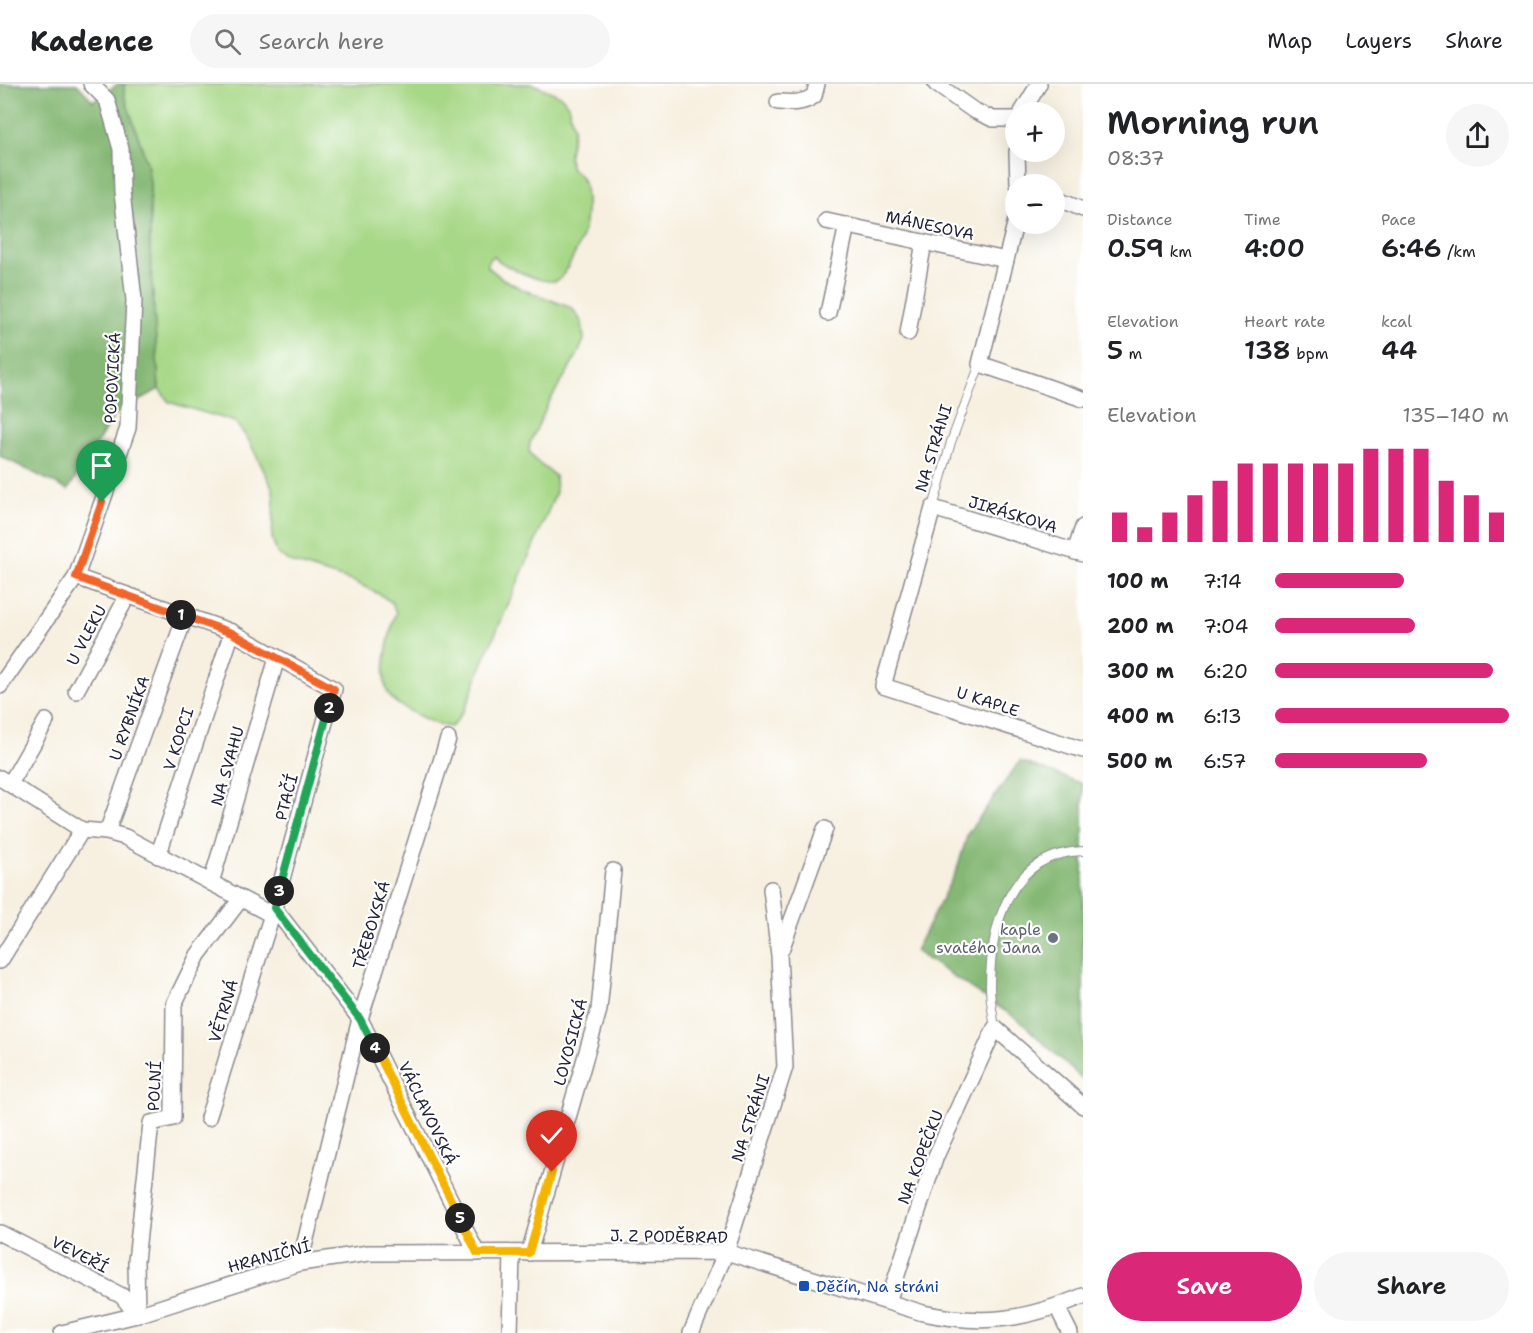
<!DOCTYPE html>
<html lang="en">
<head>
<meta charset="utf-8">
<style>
  :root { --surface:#fff; --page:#f6f6f6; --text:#202124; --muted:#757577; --line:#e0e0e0; --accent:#db2777 }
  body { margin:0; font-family:"Shantell Sans",sans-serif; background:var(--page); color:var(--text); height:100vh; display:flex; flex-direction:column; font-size:22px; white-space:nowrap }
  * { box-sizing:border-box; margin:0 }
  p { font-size:20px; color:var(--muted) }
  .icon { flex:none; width:33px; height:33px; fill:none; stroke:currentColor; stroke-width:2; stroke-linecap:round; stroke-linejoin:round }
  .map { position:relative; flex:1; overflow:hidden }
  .sheet { display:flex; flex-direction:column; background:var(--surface); width:450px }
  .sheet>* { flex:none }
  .controls { position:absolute; left:1005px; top:18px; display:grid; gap:12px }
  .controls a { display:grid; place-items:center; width:60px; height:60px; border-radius:50%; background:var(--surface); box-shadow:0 6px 24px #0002; font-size:30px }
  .pin { position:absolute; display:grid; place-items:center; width:51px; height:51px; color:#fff; margin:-62px -26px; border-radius:50% 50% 50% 0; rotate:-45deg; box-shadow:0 0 6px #0007 }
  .pin .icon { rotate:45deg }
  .km { position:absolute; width:30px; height:30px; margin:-15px; border-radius:50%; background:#222; color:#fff; font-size:16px; line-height:30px; text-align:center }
  .round { display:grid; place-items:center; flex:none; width:63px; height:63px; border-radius:32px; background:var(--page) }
  .headline { display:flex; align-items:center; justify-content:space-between; height:102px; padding:0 24px }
  h1 { font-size:33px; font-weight:600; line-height:45px }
  .figures { display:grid; grid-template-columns:repeat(3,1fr); gap:9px; height:102px; padding:6px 24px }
  .figures div { display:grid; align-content:center }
  .figures b { font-size:26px; font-weight:600 }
  .figures small { font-size:16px; font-weight:400 }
  .figures p { font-size:16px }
  .chart { height:168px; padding:12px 24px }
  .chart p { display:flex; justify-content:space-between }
  .chart svg { width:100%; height:108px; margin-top:6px; stroke:var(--accent); stroke-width:6 }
  .cta { display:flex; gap:12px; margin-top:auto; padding:12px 24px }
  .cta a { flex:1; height:69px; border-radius:36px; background:var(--accent); color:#fff; font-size:24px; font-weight:600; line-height:69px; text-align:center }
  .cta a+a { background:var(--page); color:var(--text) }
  ul { padding:0 24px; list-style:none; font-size:20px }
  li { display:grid; grid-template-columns:96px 72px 1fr; align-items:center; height:45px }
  li i { height:15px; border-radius:8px; background:var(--accent) }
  header { display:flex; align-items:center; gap:36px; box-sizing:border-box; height:84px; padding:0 30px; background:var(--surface); border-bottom:2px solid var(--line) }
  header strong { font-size:28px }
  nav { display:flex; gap:33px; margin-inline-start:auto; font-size:21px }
  .search { width:420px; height:54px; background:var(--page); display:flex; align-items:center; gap:15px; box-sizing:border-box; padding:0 21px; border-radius:33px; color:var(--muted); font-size:22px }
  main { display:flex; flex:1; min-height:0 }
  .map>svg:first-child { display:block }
  .green { fill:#a7d887; stroke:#647d61; stroke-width:1.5 }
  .forest { fill:#85b874; stroke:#546d58; stroke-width:1.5 }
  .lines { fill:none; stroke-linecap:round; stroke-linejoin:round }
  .lane-casing { stroke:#8c898e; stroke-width:10 }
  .street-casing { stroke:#8c898e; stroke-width:18 }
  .lane { stroke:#fff; stroke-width:8 }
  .street { stroke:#fff; stroke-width:15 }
  .split-1-casing { stroke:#fff; stroke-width:12 }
  .split-2-casing { stroke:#fff; stroke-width:12 }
  .split-3-casing { stroke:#fff; stroke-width:12 }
  .split-4-casing { stroke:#fff; stroke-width:12 }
  .split-5-casing { stroke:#fff; stroke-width:12 }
  .split-6-casing { stroke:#fff; stroke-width:12 }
  .split-1 { stroke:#f0652b; stroke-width:8 }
  .split-2 { stroke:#f0652b; stroke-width:8 }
  .split-3 { stroke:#22a559; stroke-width:8 }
  .split-4 { stroke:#22a559; stroke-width:8 }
  .split-5 { stroke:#f5b400; stroke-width:8 }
  .split-6 { stroke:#f5b400; stroke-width:8 }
  .worship-dot { fill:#6b7280; stroke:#fff; stroke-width:2 }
  .transit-dot { fill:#1a4fb4; stroke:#fff; stroke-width:2 }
  .labels { text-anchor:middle; stroke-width:4.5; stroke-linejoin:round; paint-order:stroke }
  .street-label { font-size:16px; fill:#22223b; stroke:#fff }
  .worship-label { font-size:16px; fill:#5b616d; stroke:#fff; text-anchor:end }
  .transit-label { font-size:16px; fill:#164399; stroke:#fff; text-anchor:start }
</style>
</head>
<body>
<header>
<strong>Kadence</strong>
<div class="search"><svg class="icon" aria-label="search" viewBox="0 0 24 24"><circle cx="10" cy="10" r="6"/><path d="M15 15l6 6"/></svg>Search here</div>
<nav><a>Map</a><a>Layers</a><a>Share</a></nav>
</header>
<main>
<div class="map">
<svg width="1083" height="1249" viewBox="0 0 1083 1249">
  <rect width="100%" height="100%" fill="#fff"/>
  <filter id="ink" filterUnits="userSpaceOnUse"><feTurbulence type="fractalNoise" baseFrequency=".0167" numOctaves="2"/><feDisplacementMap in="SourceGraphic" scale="12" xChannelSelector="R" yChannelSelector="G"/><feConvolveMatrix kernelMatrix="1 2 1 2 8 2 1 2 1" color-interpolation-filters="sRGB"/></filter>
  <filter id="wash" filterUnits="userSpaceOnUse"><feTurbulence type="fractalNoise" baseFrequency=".008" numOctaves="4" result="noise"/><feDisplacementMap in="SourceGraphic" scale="24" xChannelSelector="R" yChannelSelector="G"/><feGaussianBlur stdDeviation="1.35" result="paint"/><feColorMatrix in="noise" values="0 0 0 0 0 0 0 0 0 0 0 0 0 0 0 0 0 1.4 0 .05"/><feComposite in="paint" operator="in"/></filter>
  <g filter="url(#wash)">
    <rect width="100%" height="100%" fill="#f7f0e0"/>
    <!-- green -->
    <path class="green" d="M124,0H533L561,12L568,21L574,44L569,69L570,83C583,92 585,99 586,114C587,142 583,155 570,179C566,185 563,195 556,197C541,200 503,182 493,172C489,175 487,177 488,183L503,195L522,205L572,224L582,238L584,256L577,272L549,318L530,359L529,367L535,376L555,392L556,408C533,465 508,521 483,578C474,600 469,626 451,643C437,641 428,637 416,630C406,625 395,620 389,611C378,593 390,548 396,528L391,518L379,510L355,498L290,478L277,469L272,454L274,414L272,403L248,355L235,338L169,318L159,305L150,166V99L147,79L124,11Z"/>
    <!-- forest -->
    <g class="forest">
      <polygon points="0,0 77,0 93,17 118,0 124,0 124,11 147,79 150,99 150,166 159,305 114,331 68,406 0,372"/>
      <polygon points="1020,677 1083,700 1083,996 1020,937 915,867 957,785 968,749"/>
    </g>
  </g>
  <g filter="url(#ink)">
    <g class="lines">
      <defs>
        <g id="lane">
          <polyline points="933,424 951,358 980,280"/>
          <path d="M995,944C993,930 990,916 990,903C990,841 1010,769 1083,767"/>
        </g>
        <g id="street">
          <polyline points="936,0 973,26 993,35 1016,35"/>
          <path d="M778,18C792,19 802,20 814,12L817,0"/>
          <polyline points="1022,28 1039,0"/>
          <polyline points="1017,68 1018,100"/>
          <polyline points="1054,113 1083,125"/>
          <polyline points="1016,136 980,280 1083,315"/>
          <polyline points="826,137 1006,176"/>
          <polyline points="828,229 847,141"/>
          <polyline points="908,249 924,158"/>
          <polyline points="1075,468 1083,443"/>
          <polyline points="1083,470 933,424 883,602 1083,666"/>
          <polyline points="76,493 232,548 334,605 274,824 208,1034"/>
          <polyline points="0,602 76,493 128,344 134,216 122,108 121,65 107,16 91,0"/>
          <polyline points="76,607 127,513"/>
          <polyline points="0,694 82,746 107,748 125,753 272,831"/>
          <polyline points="10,700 46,637"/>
          <polyline points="107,748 185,533"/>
          <polyline points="158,772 232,548"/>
          <polyline points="211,799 277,574"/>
          <polyline points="274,824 360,935 477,1169"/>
          <polyline points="781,866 825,745"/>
          <polyline points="0,877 82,746"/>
          <polyline points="0,1149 122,1212 137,1231"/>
          <polyline points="529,1169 599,926 613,787"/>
          <polyline points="300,1179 360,935 448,655"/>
          <polyline points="888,1218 936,1072 995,944 1083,1022"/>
          <polyline points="1057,1223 1070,1249"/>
          <polyline points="137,1231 136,1177 151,1039 173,1034 174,920 198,871 240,816"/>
          <path d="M62,1249L137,1231L300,1179L369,1169L726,1168L923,1229C984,1242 1025,1236 1083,1212"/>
          <polyline points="510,1249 512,1169"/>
          <polyline points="691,1249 726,1168 785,983 779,871 771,805"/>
        </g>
      </defs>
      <!-- lane casing -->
      <use href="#lane" class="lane-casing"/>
      <!-- street casing -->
      <use href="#street" class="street-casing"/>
      <!-- lane -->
      <use href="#lane" class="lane"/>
      <!-- street -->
      <use href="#street" class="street"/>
    </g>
  </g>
  <g class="lines" filter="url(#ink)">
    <defs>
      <polyline id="split-1" points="102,418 76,493 181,531"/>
      <polyline id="split-2" points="181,531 232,549 334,605 329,624"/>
      <polyline id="split-3" points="279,807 329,624"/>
      <polyline id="split-4" points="279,807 274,824 360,935 375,964"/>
      <polyline id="split-5" points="375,964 460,1134"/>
      <polyline id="split-6" points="460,1134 477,1169 529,1169 552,1088"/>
    </defs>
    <!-- split-1 casing -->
    <use href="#split-1" class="split-1-casing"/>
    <!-- split-2 casing -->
    <use href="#split-2" class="split-2-casing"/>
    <!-- split-3 casing -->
    <use href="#split-3" class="split-3-casing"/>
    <!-- split-4 casing -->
    <use href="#split-4" class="split-4-casing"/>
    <!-- split-5 casing -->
    <use href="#split-5" class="split-5-casing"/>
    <!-- split-6 casing -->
    <use href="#split-6" class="split-6-casing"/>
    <!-- split-1 -->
    <use href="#split-1" class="split-1"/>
    <!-- split-2 -->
    <use href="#split-2" class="split-2"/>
    <!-- split-3 -->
    <use href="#split-3" class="split-3"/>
    <!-- split-4 -->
    <use href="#split-4" class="split-4"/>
    <!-- split-5 -->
    <use href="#split-5" class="split-5"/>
    <!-- split-6 -->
    <use href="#split-6" class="split-6"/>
  </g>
  <!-- markers -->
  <circle class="worship-dot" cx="1053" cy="854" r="6"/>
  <rect class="transit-dot" x="798" y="1196" width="12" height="12" rx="3"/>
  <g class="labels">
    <!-- street labels -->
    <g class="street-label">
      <text transform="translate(930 141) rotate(12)" y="6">MÁNESOVA</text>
      <text transform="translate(112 294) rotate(-87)" y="6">POPOVICKÁ</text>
      <text transform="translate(933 364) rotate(-73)" y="6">NA STRÁNI</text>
      <text transform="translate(1013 430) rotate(17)" y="6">JIRÁSKOVA</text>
      <text transform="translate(86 551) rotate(-62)" y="6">U VLEKU</text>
      <text transform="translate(988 617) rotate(18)" y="6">U KAPLE</text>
      <text transform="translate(129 634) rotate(-70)" y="6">U RYBNÍKA</text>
      <text transform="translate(178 655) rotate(-72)" y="6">V KOPCI</text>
      <text transform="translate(227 682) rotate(-74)" y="6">NA SVAHU</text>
      <text transform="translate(286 713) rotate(-75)" y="6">PTAČÍ</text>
      <text transform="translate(371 841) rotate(-73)" y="6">TŘEBOVSKÁ</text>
      <text transform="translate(223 927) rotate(-73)" y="6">VĚTRNÁ</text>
      <text transform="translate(570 958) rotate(-75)" y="6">LOVOSICKÁ</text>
      <text transform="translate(154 1002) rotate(-87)" y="6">POLNÍ</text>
      <text transform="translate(428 1029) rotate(64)" y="6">VÁCLAVOVSKÁ</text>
      <text transform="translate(750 1034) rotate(-72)" y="6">NA STRÁNI</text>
      <text transform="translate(920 1073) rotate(-69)" y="6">NA KOPEČKU</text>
      <text transform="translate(669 1152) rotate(1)" y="6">J. Z PODĚBRAD</text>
      <text transform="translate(80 1170) rotate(27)" y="6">VEVEŘÍ</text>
      <text transform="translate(269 1172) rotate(-15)" y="6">HRANIČNÍ</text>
    </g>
    <!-- worship labels -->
    <g class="worship-label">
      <text x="1041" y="851">kaple<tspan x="1041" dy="18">svatého Jana</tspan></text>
    </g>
    <!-- transit labels -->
    <g class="transit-label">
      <text x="816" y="1208">Děčín, Na stráni</text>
    </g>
  </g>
</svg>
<div class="controls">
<a>+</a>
<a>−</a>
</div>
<div class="pin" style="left:102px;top:418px;background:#1e9e55"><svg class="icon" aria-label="arrive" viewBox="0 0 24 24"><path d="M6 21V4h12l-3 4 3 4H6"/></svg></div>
<div class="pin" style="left:552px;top:1088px;background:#d93025"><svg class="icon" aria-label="check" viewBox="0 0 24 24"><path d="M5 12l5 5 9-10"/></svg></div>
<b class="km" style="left:181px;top:531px">1</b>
<b class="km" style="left:329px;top:624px">2</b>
<b class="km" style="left:279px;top:807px">3</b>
<b class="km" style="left:375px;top:964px">4</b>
<b class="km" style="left:460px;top:1134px">5</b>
</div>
<section class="sheet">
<div class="headline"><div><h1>Morning run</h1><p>08:37</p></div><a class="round"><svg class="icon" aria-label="share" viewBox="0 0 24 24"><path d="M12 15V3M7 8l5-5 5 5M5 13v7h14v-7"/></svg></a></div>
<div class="figures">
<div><p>Distance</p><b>0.59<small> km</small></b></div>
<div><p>Time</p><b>4:00</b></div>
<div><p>Pace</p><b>6:46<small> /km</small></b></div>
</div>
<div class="figures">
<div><p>Elevation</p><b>5<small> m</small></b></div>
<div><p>Heart rate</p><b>138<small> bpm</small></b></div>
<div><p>kcal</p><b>44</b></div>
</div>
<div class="chart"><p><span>Elevation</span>135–140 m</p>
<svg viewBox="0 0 160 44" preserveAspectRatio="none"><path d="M5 44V32M15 44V38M25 44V32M35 44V25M45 44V19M55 44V12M65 44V12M75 44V12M85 44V12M95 44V12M105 44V6M115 44V6M125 44V6M135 44V19M145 44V25M155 44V32"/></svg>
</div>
<ul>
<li><b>100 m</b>7:14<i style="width:55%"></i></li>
<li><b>200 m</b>7:04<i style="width:60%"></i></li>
<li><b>300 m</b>6:20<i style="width:93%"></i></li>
<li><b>400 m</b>6:13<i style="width:100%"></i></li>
<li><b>500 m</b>6:57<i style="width:65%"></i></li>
</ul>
<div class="cta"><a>Save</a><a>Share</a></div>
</section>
</main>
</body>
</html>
